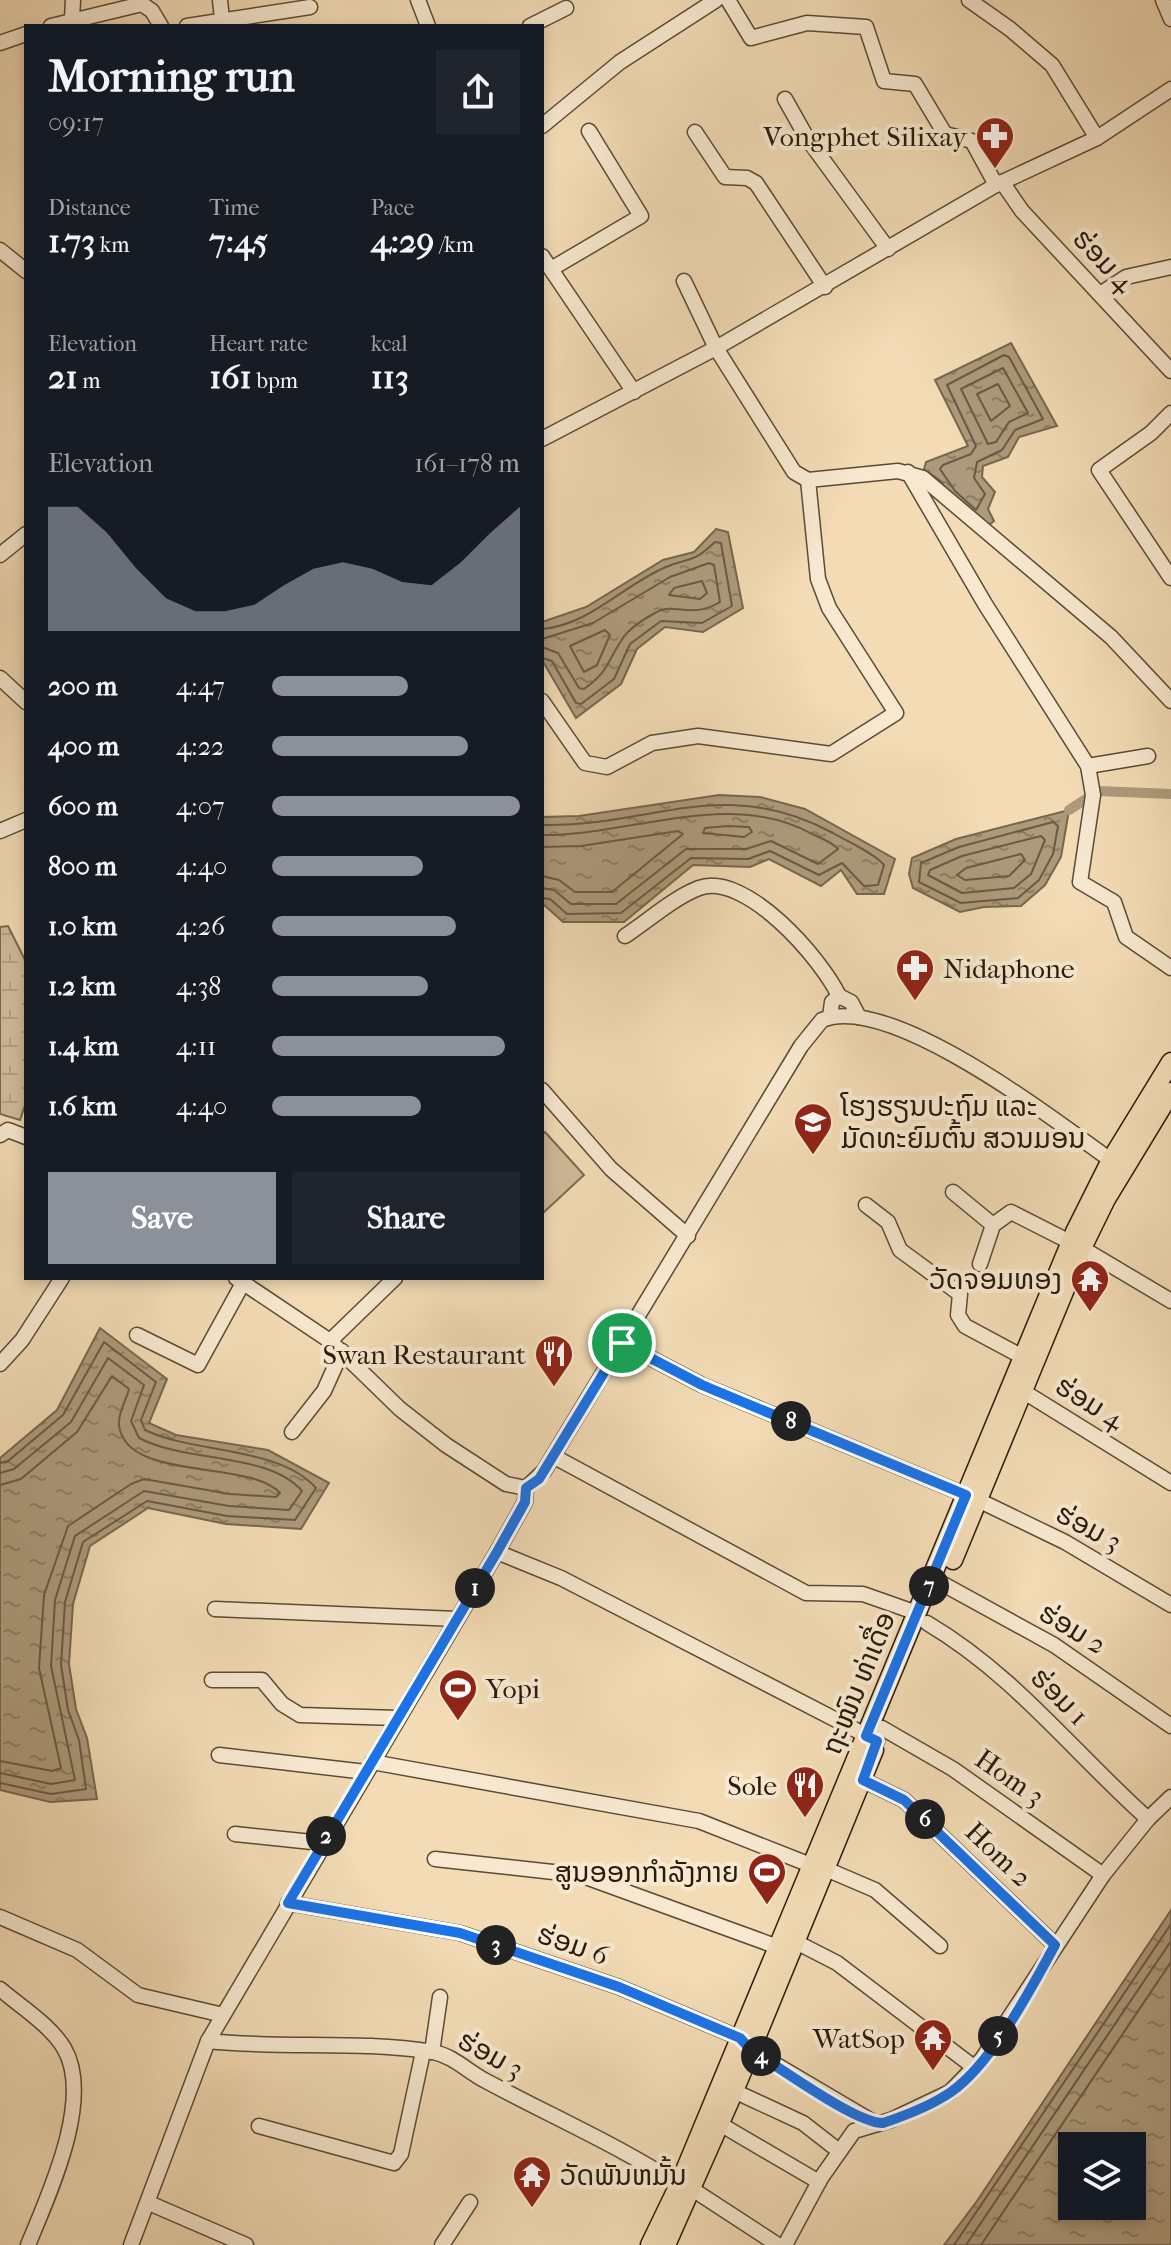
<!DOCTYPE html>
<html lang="en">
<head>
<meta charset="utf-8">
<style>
  :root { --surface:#171b24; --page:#20242c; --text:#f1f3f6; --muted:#9ea1a6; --accent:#8c9099 }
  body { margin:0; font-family:"IM FELL French Canon","Noto Sans Lao",serif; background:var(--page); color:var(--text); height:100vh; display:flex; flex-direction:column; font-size:30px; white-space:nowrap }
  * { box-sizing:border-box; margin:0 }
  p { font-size:26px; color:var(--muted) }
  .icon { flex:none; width:44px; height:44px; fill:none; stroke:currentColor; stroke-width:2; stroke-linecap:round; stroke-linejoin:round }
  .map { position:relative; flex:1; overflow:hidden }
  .side { position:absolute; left:24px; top:24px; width:520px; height:1256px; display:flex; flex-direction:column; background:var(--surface); border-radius:0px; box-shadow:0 4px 12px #0003 }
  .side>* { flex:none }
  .tools { position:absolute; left:1058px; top:2132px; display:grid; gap:16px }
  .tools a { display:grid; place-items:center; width:88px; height:88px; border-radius:0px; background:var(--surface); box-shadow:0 4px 12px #0003; font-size:40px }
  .pin { position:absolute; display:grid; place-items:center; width:68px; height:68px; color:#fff; margin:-34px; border:4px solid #fff; border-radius:50%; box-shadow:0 2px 8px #0007 }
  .km { position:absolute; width:40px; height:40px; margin:-20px; border-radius:50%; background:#222; color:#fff; font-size:22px; line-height:40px; text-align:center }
  .round { display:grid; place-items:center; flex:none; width:84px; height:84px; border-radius:0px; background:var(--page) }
  .summary { display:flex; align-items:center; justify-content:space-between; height:136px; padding:0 24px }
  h1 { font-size:44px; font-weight:800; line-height:60px }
  .metrics { display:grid; grid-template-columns:repeat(3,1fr); gap:12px; height:136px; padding:8px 24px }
  .metrics div { display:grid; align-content:center }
  .metrics b { font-size:34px; font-weight:800 }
  .metrics small { font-size:22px; font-weight:400 }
  .metrics p { font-size:22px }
  .chart { height:224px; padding:16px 24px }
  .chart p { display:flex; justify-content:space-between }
  .chart svg { width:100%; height:144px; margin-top:8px; fill:var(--accent); opacity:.7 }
  .action { display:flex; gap:16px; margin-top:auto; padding:16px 24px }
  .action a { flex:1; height:92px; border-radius:0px; background:var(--accent); color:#fff; font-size:32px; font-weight:800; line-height:92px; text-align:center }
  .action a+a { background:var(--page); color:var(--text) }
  ul { padding:0 24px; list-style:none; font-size:26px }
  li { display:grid; grid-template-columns:128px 96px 1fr; align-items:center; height:60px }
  li i { height:20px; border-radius:10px; background:var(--accent) }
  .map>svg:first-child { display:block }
  .green { fill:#cfba98; stroke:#7b6a52; stroke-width:2 }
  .wetland { fill:url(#wetland-marsh); stroke:#7b6a52; stroke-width:2 }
  .water { fill:url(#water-ripples); stroke:#77674e; stroke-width:2; fill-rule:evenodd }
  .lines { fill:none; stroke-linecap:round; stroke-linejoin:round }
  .shore { stroke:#6a5a43; stroke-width:2 }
  .canal { stroke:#ad9a7b; stroke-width:10 }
  .minor-casing { stroke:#5a4b36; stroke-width:17 }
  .major-casing { stroke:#271b0b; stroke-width:21 }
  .minor { stroke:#f7e8cf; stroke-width:14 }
  .major { stroke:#f2dbb5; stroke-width:18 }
  .route-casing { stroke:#fff; stroke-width:16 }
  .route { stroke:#1a73e8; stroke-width:10 }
  .labels { text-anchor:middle; stroke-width:8; stroke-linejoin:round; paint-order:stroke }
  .poi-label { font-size:28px; fill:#271b0b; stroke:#f7e8cf; text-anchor:end }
  .street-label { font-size:28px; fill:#271b0b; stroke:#f7e8cf }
</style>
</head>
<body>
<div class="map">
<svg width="1171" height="2245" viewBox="0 0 1171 2245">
  <defs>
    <pattern id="wetland-marsh" width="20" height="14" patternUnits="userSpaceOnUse" patternTransform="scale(2)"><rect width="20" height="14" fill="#cfba98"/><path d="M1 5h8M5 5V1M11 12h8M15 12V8" fill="none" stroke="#b29f82"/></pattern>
    <pattern id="water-ripples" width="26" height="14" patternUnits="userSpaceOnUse" patternTransform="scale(2)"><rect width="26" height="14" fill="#ad9a7b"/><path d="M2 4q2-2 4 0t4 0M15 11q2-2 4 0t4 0" fill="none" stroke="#8d7d63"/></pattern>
  </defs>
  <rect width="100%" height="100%" fill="#f2dbb5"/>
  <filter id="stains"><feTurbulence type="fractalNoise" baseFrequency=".0025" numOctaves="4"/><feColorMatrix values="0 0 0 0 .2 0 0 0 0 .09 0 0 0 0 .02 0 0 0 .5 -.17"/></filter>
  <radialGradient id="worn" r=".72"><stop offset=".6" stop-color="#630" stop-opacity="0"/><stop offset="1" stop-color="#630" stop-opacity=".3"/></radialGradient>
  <!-- green -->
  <polygon class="green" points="545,1132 584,1175 542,1214 542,1135"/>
  <!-- wetland -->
  <polygon class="wetland" points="8,926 26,962 26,1102 20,1120 0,1114 0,927"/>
  <!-- water -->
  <g class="water">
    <polygon points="1011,343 1057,426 1019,437 1008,457 983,466 982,477 995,492 988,509 994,521 984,529 947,495 942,482 924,469 926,462 968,446 935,380"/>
    <polygon points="716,529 728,532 743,608 703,632 665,627 637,649 621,684 576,718 542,660 542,622 586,607 663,560 694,552"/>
    <polygon points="719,795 760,797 805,809 895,859 884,894 857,894 841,870 821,886 769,859 750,867 693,865 624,922 563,922 542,903 542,817 579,816"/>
    <polygon points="1069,810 1061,857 1045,885 1021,906 984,907 960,912 913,888 909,874 912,858 956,839"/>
    <polygon points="100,1328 167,1379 149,1423 176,1435 268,1450 329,1483 301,1529 226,1524 148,1508 90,1546 73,1604 69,1664 76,1709 87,1738 97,1799 50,1802 0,1790 0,1458 57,1410"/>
    <path d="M1171,1910V2245H944L977,2201ZM1072,2146H1132V2206H1072Z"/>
  </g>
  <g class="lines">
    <!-- shore -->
    <g class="shore">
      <polygon points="1004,355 1009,357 1043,419 1015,430 1002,450 977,462 974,478 985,494 976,510 955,491 940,469 943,465 971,454 976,446 947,385"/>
      <polygon points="1003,368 1028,413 1009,422 996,442 988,444 961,389"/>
      <polygon points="998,384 1010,406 991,421 977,394"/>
      <polygon points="702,581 707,593 700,599 669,595 674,588"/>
      <path d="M542,629C590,625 623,585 666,567C691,557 693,563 715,542L721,543L732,606L702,623L661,621L630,644L614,679L581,704L576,703L552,661L542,658"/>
      <polygon points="605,630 610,635 597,665 584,672 570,646"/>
      <path d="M542,639L593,623L670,577L709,563L714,565L720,602C691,620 674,601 655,613C644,619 627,630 621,641C606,664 608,672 584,689L579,688L558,653L542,647"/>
      <polygon points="1053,822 1058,826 1053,854 1039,880 1018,898 961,903 919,882 921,863 959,847"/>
      <path d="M542,825C654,827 723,774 833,833C848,842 874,853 884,865L878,885L864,886L842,863L819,875L770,851L748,859L691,858L621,913L567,914L550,899L542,898"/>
      <polygon points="728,826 749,827 752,832 744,837 703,833 705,828"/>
      <path d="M542,835C631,836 729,788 812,834C821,838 832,842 838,849L818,864L771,841L746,849H686L616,904H571L554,890L542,888"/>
      <polygon points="1041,836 1045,840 1031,874 1014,888 962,893 928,875 930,870 962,856"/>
      <polyline points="542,847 581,846 678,831 683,834 612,892 575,892 559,880 542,876"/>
      <polygon points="1021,854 1025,860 1009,876 965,880 957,875 966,868"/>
      <path d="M0,1463L8,1461L63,1415L104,1342L156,1382L141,1420L145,1430C195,1454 279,1446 316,1488L295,1520L227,1516L147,1501L83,1542L65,1602L61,1665L68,1710L79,1740L86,1789L51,1794L0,1783"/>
      <path d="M0,1473L14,1469L71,1422L108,1358L144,1385L131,1421L139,1438C186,1463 268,1452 302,1491L289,1510L229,1506L144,1491L75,1536L55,1600L51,1666L75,1780L51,1784L0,1773"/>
      <path d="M0,1485L21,1479L77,1432L112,1376L129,1389C126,1401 118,1412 119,1425C125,1482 250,1459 280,1493L276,1497L230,1494L144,1479L131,1484L68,1526L44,1595L39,1668L61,1768L52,1771L0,1761"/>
      <polyline points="954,2245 1171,1924"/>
      <polyline points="966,2245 1171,1941"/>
      <polyline points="981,2245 1171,1962"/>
    </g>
    <!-- canal -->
    <g class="canal">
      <polyline points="1098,791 1171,794"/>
      <polyline points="1069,810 1086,799"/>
    </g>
    <defs>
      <g id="minor">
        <polyline points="220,0 222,19"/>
        <polyline points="418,0 428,26"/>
        <polyline points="728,0 751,38 807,23 866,27 884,81 915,84 945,134 972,141 996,185"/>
        <polyline points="969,0 1010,29 1052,65 1097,138"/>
        <polyline points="1163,0 1171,19"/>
        <polyline points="72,19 73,0"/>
        <polyline points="51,26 142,4 152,11 161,26"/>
        <polyline points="187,26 310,7"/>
        <polyline points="530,26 566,8"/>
        <polyline points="0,43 26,34"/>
        <polyline points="785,99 807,138 888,249"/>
        <polyline points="542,126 620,62 716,0"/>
        <polyline points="695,132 725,177 747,178 756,183 825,287"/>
        <polyline points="1002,182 1022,211 1171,371"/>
        <polyline points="0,250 26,271"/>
        <polyline points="542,256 634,392"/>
        <polyline points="551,269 641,216 589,131"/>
        <polyline points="1100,294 1126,277 1171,267"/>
        <polyline points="1171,413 1151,433 1099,470 1171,578"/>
        <polyline points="542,439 716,348 996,185 1097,138 1171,89"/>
        <polyline points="908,472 985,604 1088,766 1093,795 1080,882 1114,902 1126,937 1171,968"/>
        <polyline points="808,480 898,471 923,478 1111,637 1171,701"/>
        <polyline points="0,555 26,534"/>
        <polyline points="0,678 26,702"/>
        <polyline points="542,701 585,763 607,767 652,743 698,736 831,754 896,713 829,608 818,579 808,480 794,472 716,348 684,281"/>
        <polyline points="1088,766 1148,756"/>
        <polyline points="0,831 26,820"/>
        <path d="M625,936C648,921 673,898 699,888C745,871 821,958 839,996"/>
        <polyline points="830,1017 832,1002 839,996 851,1002 859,1017"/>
        <polyline points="542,1090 611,1169 688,1236"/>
        <polyline points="0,1135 8,1130 26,1137"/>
        <polyline points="953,1192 993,1225"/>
        <polyline points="866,1205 888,1222 900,1250 960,1294 958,1315 965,1326 1021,1356"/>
        <polyline points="1082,1248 1171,1301"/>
        <polyline points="980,1264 993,1225 1011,1212 1070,1242"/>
        <path d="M236,1278L330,1341L400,1409L446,1445L506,1484L526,1488L544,1471L801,1046L822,1020C891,992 1058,1123 1116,1164"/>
        <polyline points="137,1335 198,1365 243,1283"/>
        <polyline points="330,1341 395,1278"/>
        <polyline points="622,1343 702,1385 966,1495"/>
        <polyline points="0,1364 22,1340 62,1278"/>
        <polyline points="1021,1390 1171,1483"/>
        <polyline points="292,1432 324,1391 342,1351"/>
        <polyline points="553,1456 806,1593 863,1594 917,1613"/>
        <polyline points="978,1500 1065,1542 1171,1605"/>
        <polyline points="497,1552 561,1578 877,1741"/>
        <polyline points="943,1584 1054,1645 1171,1726"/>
        <polyline points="215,1609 457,1619"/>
        <path d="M927,1623C1015,1675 1073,1752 1148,1819"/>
        <polyline points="212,1680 262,1680 282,1704 300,1715 398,1718"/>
        <polyline points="882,1728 953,1769 1103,1875"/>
        <polyline points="219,1755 366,1772"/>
        <polyline points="372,1762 699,1821 813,1866"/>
        <polyline points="863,1780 904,1800 1055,1945"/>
        <polyline points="235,1834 322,1843"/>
        <polyline points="435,1859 580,1875 778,1947"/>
        <polyline points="826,1869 875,1890 940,1946"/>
        <polyline points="288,1903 460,1933 619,1987 740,2038 751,2050 875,2123"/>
        <polyline points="0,1917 77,1950 138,1995 223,2015"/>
        <polyline points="796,1942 837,1963 975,2068"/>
        <path d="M0,1989C21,2007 50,2025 64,2048C94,2099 48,2196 28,2245"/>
        <path d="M208,2041C283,2049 359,2040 433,2052C454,2056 468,2072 486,2081C551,2116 618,2145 679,2185"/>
        <polyline points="432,2052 440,1997"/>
        <polyline points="734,2091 803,2123 839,2151"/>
        <polyline points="720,2124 819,2182"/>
        <polyline points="259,2126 394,2163 401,2154 423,2052"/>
        <polyline points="692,2189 778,2245"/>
        <polyline points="149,2203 246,2245"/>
        <polyline points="131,2245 208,2041 497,1552 525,1502 526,1488"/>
        <polyline points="442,2245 470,2202"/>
        <polyline points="785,2245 821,2178 854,2131 891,2120 950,2092 982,2059 1103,1875 1148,1819 1171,1797"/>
      </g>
      <g id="major">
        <polyline points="953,1560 1082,1248 1106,1199 1171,1092"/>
        <polyline points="650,2245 679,2185 1075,1232 1111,1160 1171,1062"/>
        <polyline points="666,2245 734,2091 874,1750"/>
      </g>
    </defs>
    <!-- minor casing -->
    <use href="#minor" class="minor-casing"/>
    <!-- major casing -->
    <use href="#major" class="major-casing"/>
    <!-- minor -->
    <use href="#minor" class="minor"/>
    <!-- major -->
    <use href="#major" class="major"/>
  </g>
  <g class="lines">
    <defs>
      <path id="route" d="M622,1343L702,1385L966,1495L866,1736L877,1741L863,1780L904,1800L1055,1945C1030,1990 993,2062 951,2092C932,2105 904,2116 883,2123C855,2123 778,2066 751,2050L740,2038L619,1987L460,1933L288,1903L497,1552L525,1502L526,1488L539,1479Z"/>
    </defs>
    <!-- route casing -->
    <use href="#route" class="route-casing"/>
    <!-- route -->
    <use href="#route" class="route"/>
  </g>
  <!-- icons -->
  <defs>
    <symbol id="pharmacy-pin" viewBox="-11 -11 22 30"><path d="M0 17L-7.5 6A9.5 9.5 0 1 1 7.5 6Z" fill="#8f2418" stroke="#f7e8cf"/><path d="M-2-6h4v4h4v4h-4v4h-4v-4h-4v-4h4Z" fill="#fff"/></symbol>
    <symbol id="school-pin" viewBox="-11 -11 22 30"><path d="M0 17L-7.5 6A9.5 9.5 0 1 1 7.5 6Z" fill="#8f2418" stroke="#f7e8cf"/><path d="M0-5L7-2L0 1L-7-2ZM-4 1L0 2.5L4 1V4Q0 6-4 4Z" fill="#fff"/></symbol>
    <symbol id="temple-pin" viewBox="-11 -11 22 30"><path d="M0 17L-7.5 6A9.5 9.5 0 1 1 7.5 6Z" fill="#8f2418" stroke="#f7e8cf"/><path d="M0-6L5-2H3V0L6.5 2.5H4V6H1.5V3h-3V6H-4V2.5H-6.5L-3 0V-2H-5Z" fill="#fff"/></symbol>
    <symbol id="restaurant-pin" viewBox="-11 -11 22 30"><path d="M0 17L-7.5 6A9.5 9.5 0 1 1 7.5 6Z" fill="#8f2418" stroke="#f7e8cf"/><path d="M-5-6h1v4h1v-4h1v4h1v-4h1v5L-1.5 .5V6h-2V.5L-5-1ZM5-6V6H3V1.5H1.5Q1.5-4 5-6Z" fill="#fff"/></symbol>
    <symbol id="stadium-pin" viewBox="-11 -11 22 30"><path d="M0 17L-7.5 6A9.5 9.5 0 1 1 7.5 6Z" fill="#8f2418" stroke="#f7e8cf"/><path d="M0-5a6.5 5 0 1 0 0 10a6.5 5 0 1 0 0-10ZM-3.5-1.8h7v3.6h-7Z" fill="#fff"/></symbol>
  </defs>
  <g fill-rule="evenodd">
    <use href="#pharmacy-pin" x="973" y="114" width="44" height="60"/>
    <use href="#pharmacy-pin" x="893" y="946" width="44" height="60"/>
    <use href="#school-pin" x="791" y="1100" width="44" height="60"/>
    <use href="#temple-pin" x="1068" y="1257" width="44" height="60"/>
    <use href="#restaurant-pin" x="532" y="1332" width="44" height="60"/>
    <use href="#stadium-pin" x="436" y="1666" width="44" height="60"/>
    <use href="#restaurant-pin" x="783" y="1763" width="44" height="60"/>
    <use href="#stadium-pin" x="745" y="1850" width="44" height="60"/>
    <use href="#temple-pin" x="911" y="2016" width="44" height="60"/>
    <use href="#temple-pin" x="510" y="2153" width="44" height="60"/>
  </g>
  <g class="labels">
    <!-- poi labels -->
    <g class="poi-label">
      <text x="967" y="146">Vongphet Silixay</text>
      <text x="943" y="978" text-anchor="start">Nidaphone</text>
      <text x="841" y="1116" text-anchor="start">ໂຮງຮຽນປະຖົມ ແລະ<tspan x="841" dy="32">ມັດທະຍົມຕົ້ນ ສວນມອນ</tspan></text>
      <text x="1062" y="1289">ວັດຈອມທອງ</text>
      <text x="526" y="1364">Swan Restaurant</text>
      <text x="486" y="1698" text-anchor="start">Yopi</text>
      <text x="777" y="1795">Sole</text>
      <text x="739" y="1882">ສູນອອກກຳລັງກາຍ</text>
      <text x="905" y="2048">WatSop</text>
      <text x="560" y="2185" text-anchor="start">ວັດພັນຫມັ້ນ</text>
    </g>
    <!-- street labels -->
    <g class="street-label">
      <text transform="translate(1104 260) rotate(47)" y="10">ຮ່ອມ 4</text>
      <text transform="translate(1090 1402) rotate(32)" y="10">ຮ່ອມ 4</text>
      <text transform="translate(1089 1527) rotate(28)" y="10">ຮ່ອມ 3</text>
      <text transform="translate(1073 1628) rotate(31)" y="10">ຮ່ອມ 2</text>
      <text transform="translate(858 1683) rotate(-68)" y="10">ຖະໝົນ ທ່າເດື່ອ</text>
      <text transform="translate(1060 1696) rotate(45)" y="10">ຮ່ອມ 1</text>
      <text transform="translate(1010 1777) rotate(35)" y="10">Hom 3</text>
      <text transform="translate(999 1854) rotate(44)" y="10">Hom 2</text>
      <text transform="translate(573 1944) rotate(19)" y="10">ຮ່ອມ 6</text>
      <text transform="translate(491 2054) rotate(29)" y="10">ຮ່ອມ 3</text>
    </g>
  </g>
  <rect width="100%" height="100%" filter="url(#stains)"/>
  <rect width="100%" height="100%" fill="url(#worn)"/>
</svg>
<div class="tools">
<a><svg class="icon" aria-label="layers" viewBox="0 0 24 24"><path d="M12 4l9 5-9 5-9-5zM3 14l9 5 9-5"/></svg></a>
</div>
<div class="pin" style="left:622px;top:1343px;background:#1e9e55"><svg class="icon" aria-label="arrive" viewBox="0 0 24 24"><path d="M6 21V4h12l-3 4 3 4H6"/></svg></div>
<b class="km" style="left:475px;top:1588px">1</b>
<b class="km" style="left:326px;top:1836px">2</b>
<b class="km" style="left:496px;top:1945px">3</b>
<b class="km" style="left:761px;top:2056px">4</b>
<b class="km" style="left:998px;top:2036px">5</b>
<b class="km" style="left:925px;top:1819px">6</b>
<b class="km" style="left:929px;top:1586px">7</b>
<b class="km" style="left:791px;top:1421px">8</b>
<section class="side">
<div class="summary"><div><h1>Morning run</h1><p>09:17</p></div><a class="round"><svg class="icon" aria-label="share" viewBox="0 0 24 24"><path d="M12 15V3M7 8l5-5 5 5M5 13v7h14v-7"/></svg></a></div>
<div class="metrics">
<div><p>Distance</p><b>1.73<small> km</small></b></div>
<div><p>Time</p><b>7:45</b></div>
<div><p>Pace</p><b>4:29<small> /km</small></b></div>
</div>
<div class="metrics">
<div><p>Elevation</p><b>21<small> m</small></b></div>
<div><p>Heart rate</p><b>161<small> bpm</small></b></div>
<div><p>kcal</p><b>113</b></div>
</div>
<div class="chart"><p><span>Elevation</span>161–178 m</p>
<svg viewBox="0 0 160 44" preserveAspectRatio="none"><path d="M0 44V6L10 6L20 14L30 25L40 34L50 38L60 38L70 36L80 30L90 25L100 23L110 25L120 29L130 30L140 23L150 14L160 6V44z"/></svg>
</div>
<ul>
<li><b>200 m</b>4:47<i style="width:55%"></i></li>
<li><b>400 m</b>4:22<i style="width:79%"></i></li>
<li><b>600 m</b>4:07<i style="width:100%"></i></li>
<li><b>800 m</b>4:40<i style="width:61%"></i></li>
<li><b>1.0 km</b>4:26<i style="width:74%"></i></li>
<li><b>1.2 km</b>4:38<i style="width:63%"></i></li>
<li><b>1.4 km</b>4:11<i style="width:94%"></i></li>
<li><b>1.6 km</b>4:40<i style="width:60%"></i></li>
</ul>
<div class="action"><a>Save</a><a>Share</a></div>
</section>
</div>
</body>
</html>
